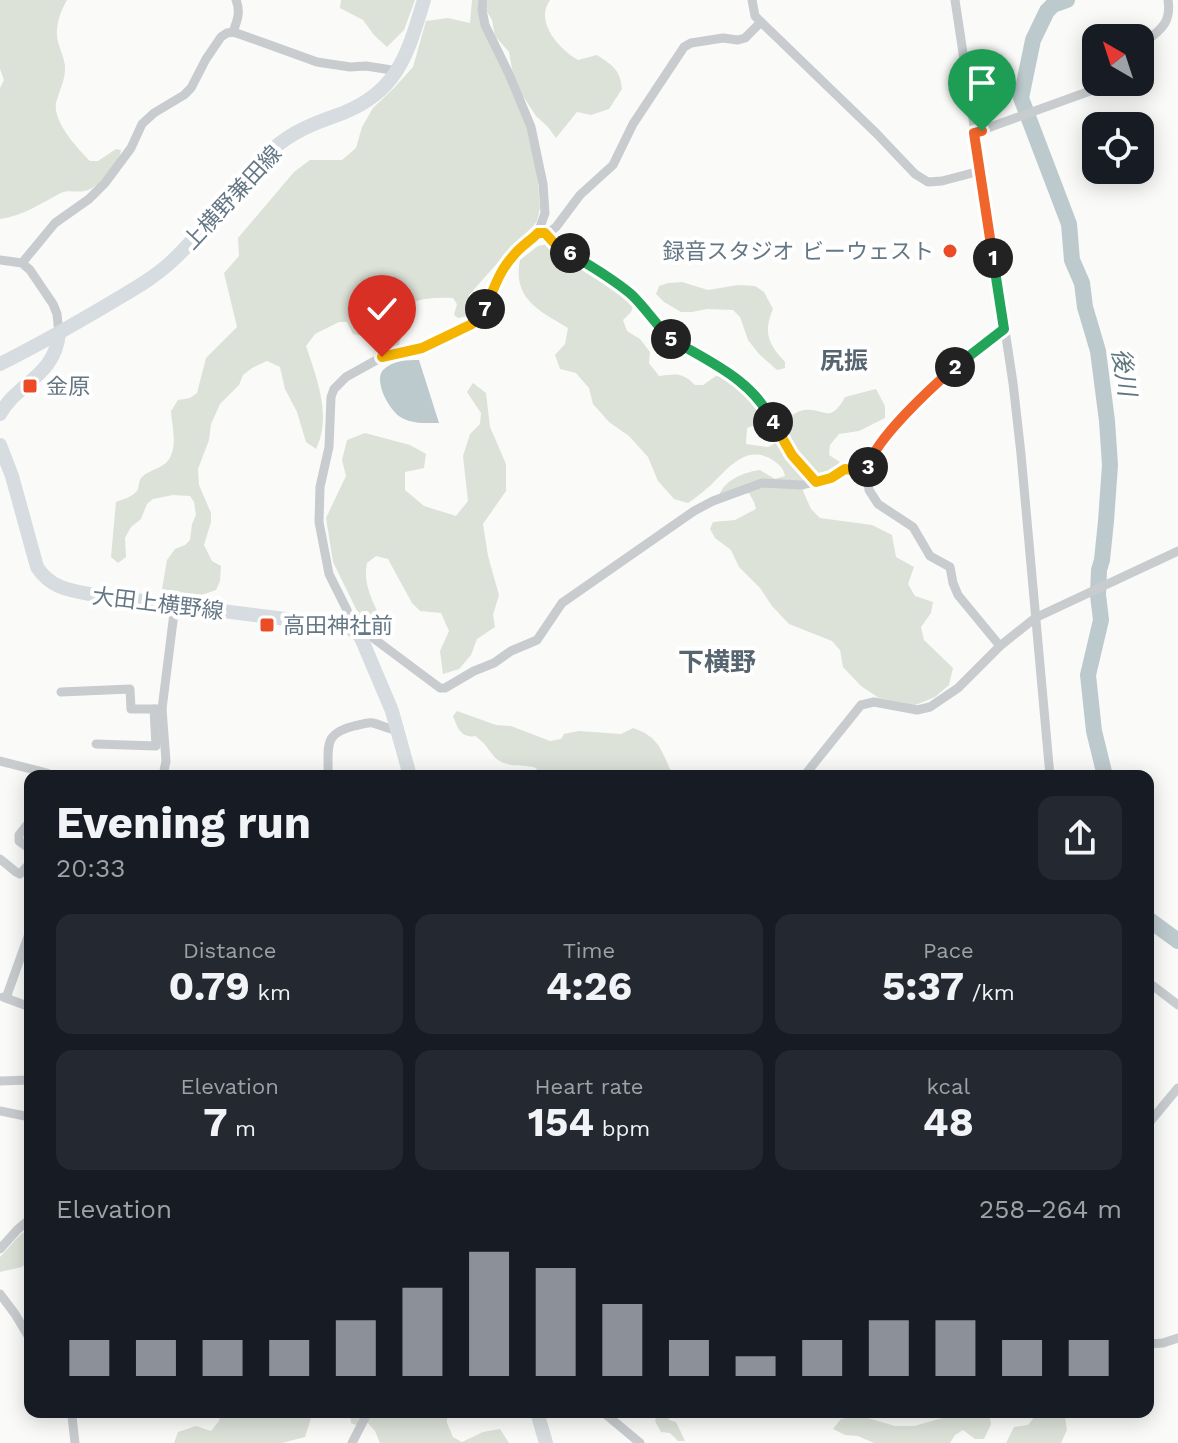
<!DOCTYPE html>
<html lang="en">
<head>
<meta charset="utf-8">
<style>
  :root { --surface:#171b24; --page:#242831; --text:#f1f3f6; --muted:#9ea1a6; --accent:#8c9099 }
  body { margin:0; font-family:"Work Sans","Noto Sans JP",sans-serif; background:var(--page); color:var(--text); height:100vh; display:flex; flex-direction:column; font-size:30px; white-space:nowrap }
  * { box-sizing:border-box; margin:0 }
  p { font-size:26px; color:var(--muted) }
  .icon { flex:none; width:44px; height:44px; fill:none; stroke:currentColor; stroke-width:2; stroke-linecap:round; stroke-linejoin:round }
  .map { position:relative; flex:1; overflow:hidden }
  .panel { position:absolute; left:24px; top:770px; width:1130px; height:648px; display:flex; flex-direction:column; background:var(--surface); border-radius:16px; box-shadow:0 4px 20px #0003 }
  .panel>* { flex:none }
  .needle { width:52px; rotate:321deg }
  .controls { position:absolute; left:1082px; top:24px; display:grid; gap:16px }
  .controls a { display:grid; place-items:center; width:72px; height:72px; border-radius:16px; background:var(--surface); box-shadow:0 4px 20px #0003; font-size:40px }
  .pin { position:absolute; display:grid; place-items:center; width:68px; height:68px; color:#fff; margin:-82px -34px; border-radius:50% 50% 50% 0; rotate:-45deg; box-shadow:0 0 8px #0007 }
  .pin .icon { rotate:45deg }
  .km { position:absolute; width:40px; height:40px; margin:-20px; border-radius:50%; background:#222; color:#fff; font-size:22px; line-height:40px; text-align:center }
  .round { display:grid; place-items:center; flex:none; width:84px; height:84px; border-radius:16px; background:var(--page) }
  .head { display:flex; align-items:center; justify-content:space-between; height:136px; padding:0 32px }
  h1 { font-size:44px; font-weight:700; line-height:60px }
  .stats { display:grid; grid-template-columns:repeat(3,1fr); gap:12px; height:136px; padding:8px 32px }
  .stats div { display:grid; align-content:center; border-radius:16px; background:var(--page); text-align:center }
  .stats b { font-size:40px; font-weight:700 }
  .stats small { font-size:22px; font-weight:400 }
  .stats p { font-size:22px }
  .chart { height:224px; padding:16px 32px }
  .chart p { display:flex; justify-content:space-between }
  .chart svg { width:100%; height:144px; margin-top:8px; stroke:var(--accent); stroke-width:6 }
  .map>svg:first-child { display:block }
  .green { fill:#dce2d8 }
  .water { fill:#bdcacd }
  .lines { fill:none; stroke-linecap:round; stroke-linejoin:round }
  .river { stroke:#bdcacd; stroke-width:16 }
  .street { stroke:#c8cccf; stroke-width:9 }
  .secondary { stroke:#d6dcdf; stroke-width:14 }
  .split-1-casing { stroke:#fff; stroke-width:16 }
  .split-2-casing { stroke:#fff; stroke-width:16 }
  .split-3-casing { stroke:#fff; stroke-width:16 }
  .split-4-casing { stroke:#fff; stroke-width:16 }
  .split-5-casing { stroke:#fff; stroke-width:16 }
  .split-6-casing { stroke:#fff; stroke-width:16 }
  .split-7-casing { stroke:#fff; stroke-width:16 }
  .split-8-casing { stroke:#fff; stroke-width:16 }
  .split-1 { stroke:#f0652b; stroke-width:10 }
  .split-2 { stroke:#22a559; stroke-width:10 }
  .split-3 { stroke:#f0652b; stroke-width:10 }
  .split-4 { stroke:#f5b400; stroke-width:10 }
  .split-5 { stroke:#22a559; stroke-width:10 }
  .split-6 { stroke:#22a559; stroke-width:10 }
  .split-7 { stroke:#f5b400; stroke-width:10 }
  .split-8 { stroke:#f5b400; stroke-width:10 }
  .poi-dot { fill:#eb4c26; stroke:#fff; stroke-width:3 }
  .labels { text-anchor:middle; stroke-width:8; stroke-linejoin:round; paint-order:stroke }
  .street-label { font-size:22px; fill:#647784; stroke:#fff }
  .poi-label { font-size:22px; fill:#647784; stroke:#fff; text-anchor:start }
  .neighbourhood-label { font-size:24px; font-weight:bold; fill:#56656f; stroke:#fff }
  .water-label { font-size:24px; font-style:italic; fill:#5e767d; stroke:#fff }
  .quarter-label { font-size:26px; font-weight:bold; fill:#56656f; stroke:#fff }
</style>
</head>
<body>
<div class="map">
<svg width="1178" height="1443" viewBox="0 0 1178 1443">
  <rect width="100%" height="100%" fill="#fafaf8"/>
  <!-- green -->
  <g class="green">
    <path d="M0,0H67C61,10 56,24 57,36C58,46 64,56 65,66C66,79 59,91 56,103C53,122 77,148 90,161H98L116,149L121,150C120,163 97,190 84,191C75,193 68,189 59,194C40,204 22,216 0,219V88L4,80L0,69Z"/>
    <polygon points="341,0 415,0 404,30 387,47 374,35 363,20 340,8"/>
    <path d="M472,0H480L527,125L537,171L540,208L537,221L525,237L509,250L469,295L467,316L458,318L454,315L457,304L453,298C435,297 408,298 396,314C401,326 404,338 396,350L379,354L362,336L353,334L347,322H339L315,334L306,346C317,379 332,416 316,449L306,442L297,412L285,389L280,367L267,361L252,368L243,375L239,385L220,404L211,424L209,440L198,469L199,485L211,513V522L204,545L212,561L221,566L220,581L216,590C199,596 176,604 162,589L167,560L175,549L185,545L190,540L192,524L196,515L194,502L190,496L173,495L153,499L147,504L141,519L131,527L125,538L126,557L118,563L111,557L116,502C123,499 134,497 138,489C139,485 139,481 141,478C147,471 156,470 163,465C180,454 172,427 171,411L178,400L190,398L197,393L206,358L237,327L224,273L239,256L238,238L294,172L310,160H342L356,148L362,127L373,108L395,87L413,67L426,21L448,18L470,23Z"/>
    <path d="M488,0H550C534,22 560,50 578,60L597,55C613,66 620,69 622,89L609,109L591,115L577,112L556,138L548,127L536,116L521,93L512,69L509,52L495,36L492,20L486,10Z"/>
    <path d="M548,244L634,304L631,312L623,320L627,331L640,339L650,352L649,363L659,376C677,374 682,372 695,385H703L716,376L725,377L765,412L763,422L747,428L746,444L768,447L782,440L786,419C791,416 799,410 805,410C824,408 830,425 845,397L876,389L885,406V418L859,431L839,434L830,445L829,455L840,462L832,472L805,482L803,491L811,509L820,518L872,525L892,535L896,557L914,567L908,584L915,596L933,602L931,613L921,627L924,640L953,668L949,685L935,697L913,706L879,698L861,686L843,667L840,650L832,641L789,624L772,606L760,588L739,567L731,550L715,538L710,529L713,522L735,520L756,509L754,502L749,493L719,496C724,480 744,472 760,470L775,479L785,476C783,468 781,466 774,461C744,440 724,475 704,491C699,495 694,499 688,503L674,499L658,481L648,457L629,436L609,422L593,404L589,388L576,373L560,369L555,355L565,344L568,328C540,311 512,299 520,260L538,246Z"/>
    <path d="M682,282L708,290L738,285L755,286L764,292L773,309C763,332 768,344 785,362V368L777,370L759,354L748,340L740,317L733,310L707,309L692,312H681L664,302L656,294L659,286L668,283Z"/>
    <path d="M473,383L486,393L490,427L506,464V491L483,524L488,556L499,595L493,615L495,627L477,639L471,655L459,669L443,674L440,651L449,631L441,613L420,611L412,603L388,559L376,556L367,563C362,586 375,606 385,627L377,632L361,619L333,562L326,518L346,476L342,460L347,440L365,433L410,445L426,454L424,468L405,472V490L424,506L456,516L468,501L463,456L470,434L480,424L481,413L467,392Z"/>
    <path d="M457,711L496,725L511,726L550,741L561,739L564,734L578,731L621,734L633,728C660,737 662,752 673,776H539L536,768C524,764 510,768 498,760C491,755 487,745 480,740C472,733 478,738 468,736C459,734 456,724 453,716Z"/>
    <polygon points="30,1227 30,1259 22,1267 0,1272 0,1257 19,1236"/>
    <polygon points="221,1412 321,1412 311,1418 305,1437 282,1443 174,1443 178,1432 196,1426 211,1431 219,1421"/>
    <polygon points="350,1412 447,1412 447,1423 453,1437 462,1442 483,1432 500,1429 509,1443 380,1443 375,1431 367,1422 356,1425 351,1423"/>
    <polygon points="658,1412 668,1412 669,1420 676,1422 685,1441 678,1441 670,1433 661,1432 655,1421"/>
    <polygon points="964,1412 989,1412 991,1424 984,1439 975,1439 963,1430 955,1435 950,1443 874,1443 858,1436 845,1435 833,1429 841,1419 861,1416 895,1426 914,1426"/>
    <polygon points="1038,1412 1067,1412 1065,1417 1067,1430 1061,1443 1006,1443 1014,1427 1028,1425"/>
  </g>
  <!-- water -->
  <path class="water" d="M419,360L439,423C427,423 413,424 402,418C390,412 373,381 383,370C393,360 407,360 419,360Z"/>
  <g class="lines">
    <!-- river -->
    <g class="river">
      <polyline points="1067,0 1053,5 1047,11 1033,40 1021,98 1069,224 1072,260 1082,283 1085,307 1098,351 1107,421 1110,465 1106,521 1102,560 1099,570 1098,595 1101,620 1088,675 1094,731 1105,776"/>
      <polyline points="1148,919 1178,941"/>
    </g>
    <!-- street -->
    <g class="street">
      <polyline points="752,0 755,16 761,22 876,133 915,174 928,182 942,181 980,171"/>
      <polyline points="955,0 1013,383 1021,454 1050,776"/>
      <path d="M233,32C237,21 241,12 236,0"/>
      <path d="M1140,47C1157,31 1172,26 1168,0"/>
      <polyline points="974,133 1115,82"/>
      <polyline points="541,233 551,231 556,227 580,195 613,165 633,124 684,47 691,43 723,38 738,40 745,38 761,22"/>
      <path d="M545,233C564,255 593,266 615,283C627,291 638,300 647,311C655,321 661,331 671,339C693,355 719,363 739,380C772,409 784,453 816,482"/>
      <polyline points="0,260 22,263 30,270 53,304 57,314 59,334"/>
      <polyline points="22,263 55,223 89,199 105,183 131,148 142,124 154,113 184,95 191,88 206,59 221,37 227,33 233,32 242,35 317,62 350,67 366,66 398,71"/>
      <polyline points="349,627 350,620 347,610 329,574 319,522 320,487 329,447 331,397 334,389 346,377 382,357 422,348 472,324 485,310 495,284 506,265 514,255 538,233 545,213 543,184 531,127 509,74 485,25 482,10 483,0"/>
      <polyline points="359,635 362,633 369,635 440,688 445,688 474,671 494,663 511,651 537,640 562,603 694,511 713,501 762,483 802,485 831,478 845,469 867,472"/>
      <polyline points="1000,646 958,595 953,583 950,567 930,556 913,527 878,504 869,490 867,472 870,460 879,446 897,425 943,377 1004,329"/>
      <polyline points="61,692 130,689 131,709 162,709"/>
      <polyline points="96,744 156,746 154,709"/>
      <polyline points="0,761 47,773 50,776"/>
      <polyline points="163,776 166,761 162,709 175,605"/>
      <path d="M328,776C329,747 322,734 354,726C360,725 367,722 373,723C382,725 389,730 398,730"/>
      <polyline points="804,776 861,705 874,702 917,710 930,707 958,688 1000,646 1035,618 1178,551"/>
      <polyline points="30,821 19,835 19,841 30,849"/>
      <polyline points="0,859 16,872 20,874 30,863"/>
      <polyline points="1148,982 1178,1005"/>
      <polyline points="3,997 30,1007"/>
      <polyline points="6,998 30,931"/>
      <polyline points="0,1081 30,1080"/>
      <polyline points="0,1111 30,1117"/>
      <polyline points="1148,1124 1178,1088"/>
      <polyline points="0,1249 17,1230 30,1219"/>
      <polyline points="0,1294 15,1314 30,1339"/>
      <polyline points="1148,1344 1163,1343 1178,1338"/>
      <polyline points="69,1412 72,1416 75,1443"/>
      <polyline points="603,1412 640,1443"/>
      <polyline points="352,1443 368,1412"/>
    </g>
    <!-- secondary -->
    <g class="secondary">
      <path d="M0,364C38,345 75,324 112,302C132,290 154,278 172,261C209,227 236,183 273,149C294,130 318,122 343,113C399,91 408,52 424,0"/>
      <path d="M0,414C19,381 54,377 59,334"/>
      <path d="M0,445L12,476L37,567C50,587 67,590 89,594L349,627L359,635L362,640L392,711L410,776"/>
      <polyline points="537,1412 546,1443"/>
    </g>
  </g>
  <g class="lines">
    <defs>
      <polyline id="split-1" points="982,131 974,133 993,258"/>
      <polyline id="split-2" points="955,367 1004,329 993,258"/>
      <path id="split-3" d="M868,467C875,439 932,387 955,367"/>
      <polyline id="split-4" points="773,422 792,455 816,482 831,478 845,469 867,472 868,467"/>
      <path id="split-5" d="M671,339C709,362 752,379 773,422"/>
      <path id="split-6" d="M570,253C591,267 614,279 633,296C647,310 657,326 671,339"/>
      <path id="split-7" d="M485,309C493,291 499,271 513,256C520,247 530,241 538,233H545L554,243L570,253"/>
      <polyline id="split-8" points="382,357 422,348 472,324 485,309"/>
    </defs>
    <!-- split-1 casing -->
    <use href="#split-1" class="split-1-casing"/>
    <!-- split-2 casing -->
    <use href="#split-2" class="split-2-casing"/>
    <!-- split-3 casing -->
    <use href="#split-3" class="split-3-casing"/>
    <!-- split-4 casing -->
    <use href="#split-4" class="split-4-casing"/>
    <!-- split-5 casing -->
    <use href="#split-5" class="split-5-casing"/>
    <!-- split-6 casing -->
    <use href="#split-6" class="split-6-casing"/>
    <!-- split-7 casing -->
    <use href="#split-7" class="split-7-casing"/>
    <!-- split-8 casing -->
    <use href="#split-8" class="split-8-casing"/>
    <!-- split-1 -->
    <use href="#split-1" class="split-1"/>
    <!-- split-2 -->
    <use href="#split-2" class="split-2"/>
    <!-- split-3 -->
    <use href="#split-3" class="split-3"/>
    <!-- split-4 -->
    <use href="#split-4" class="split-4"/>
    <!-- split-5 -->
    <use href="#split-5" class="split-5"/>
    <!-- split-6 -->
    <use href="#split-6" class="split-6"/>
    <!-- split-7 -->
    <use href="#split-7" class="split-7"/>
    <!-- split-8 -->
    <use href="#split-8" class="split-8"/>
  </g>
  <!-- markers -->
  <g class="poi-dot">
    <circle cx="950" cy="251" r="8"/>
    <rect x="22" y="378" width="16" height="16" rx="4"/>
    <rect x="259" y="617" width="16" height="16" rx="4"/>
  </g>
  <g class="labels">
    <!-- street labels -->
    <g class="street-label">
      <text transform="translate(232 197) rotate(-47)" y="8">上横野兼田線</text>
      <text transform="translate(158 603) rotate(7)" y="8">大田上横野線</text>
    </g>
    <!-- poi labels -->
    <g class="poi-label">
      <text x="934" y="259" text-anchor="end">録音スタジオ ビーウェスト</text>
      <text x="46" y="394">金原</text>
      <text x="283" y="633">高田神社前</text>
    </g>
    <!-- neighbourhood labels -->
    <g class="neighbourhood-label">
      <text x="844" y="369">尻振</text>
    </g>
    <!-- water labels -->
    <g class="water-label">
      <text transform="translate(1124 372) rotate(81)" y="8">後川</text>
    </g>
    <!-- quarter labels -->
    <g class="quarter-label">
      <text x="717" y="671">下横野</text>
    </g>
  </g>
</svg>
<div class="controls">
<a><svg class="needle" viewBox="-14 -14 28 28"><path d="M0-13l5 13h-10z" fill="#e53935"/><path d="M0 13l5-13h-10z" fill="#9ea1a6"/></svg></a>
<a><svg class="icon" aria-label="locate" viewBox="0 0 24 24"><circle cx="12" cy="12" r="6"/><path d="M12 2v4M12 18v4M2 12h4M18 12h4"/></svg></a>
</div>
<div class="pin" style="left:982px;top:131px;background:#1e9e55"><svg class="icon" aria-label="arrive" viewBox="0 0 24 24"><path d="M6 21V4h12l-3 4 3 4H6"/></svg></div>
<div class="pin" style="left:382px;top:357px;background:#d93025"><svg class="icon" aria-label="check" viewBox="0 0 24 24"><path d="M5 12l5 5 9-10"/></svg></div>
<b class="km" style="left:993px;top:258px">1</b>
<b class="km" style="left:955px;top:367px">2</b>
<b class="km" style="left:868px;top:467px">3</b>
<b class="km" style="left:773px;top:422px">4</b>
<b class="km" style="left:671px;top:339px">5</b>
<b class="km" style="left:570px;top:253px">6</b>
<b class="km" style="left:485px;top:309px">7</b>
<section class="panel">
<div class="head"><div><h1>Evening run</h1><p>20:33</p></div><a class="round"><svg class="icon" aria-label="share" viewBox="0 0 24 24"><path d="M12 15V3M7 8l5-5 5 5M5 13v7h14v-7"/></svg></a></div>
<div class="stats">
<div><p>Distance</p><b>0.79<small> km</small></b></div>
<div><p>Time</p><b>4:26</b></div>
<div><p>Pace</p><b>5:37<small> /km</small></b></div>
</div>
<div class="stats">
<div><p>Elevation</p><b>7<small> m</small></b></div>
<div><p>Heart rate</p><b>154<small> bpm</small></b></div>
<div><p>kcal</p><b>48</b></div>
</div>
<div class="chart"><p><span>Elevation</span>258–264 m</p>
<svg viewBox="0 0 160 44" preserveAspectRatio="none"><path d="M5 44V33M15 44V33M25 44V33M35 44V33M45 44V27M55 44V17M65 44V6M75 44V11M85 44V22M95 44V33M105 44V38M115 44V33M125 44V27M135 44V27M145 44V33M155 44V33"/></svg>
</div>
</section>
</div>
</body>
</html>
